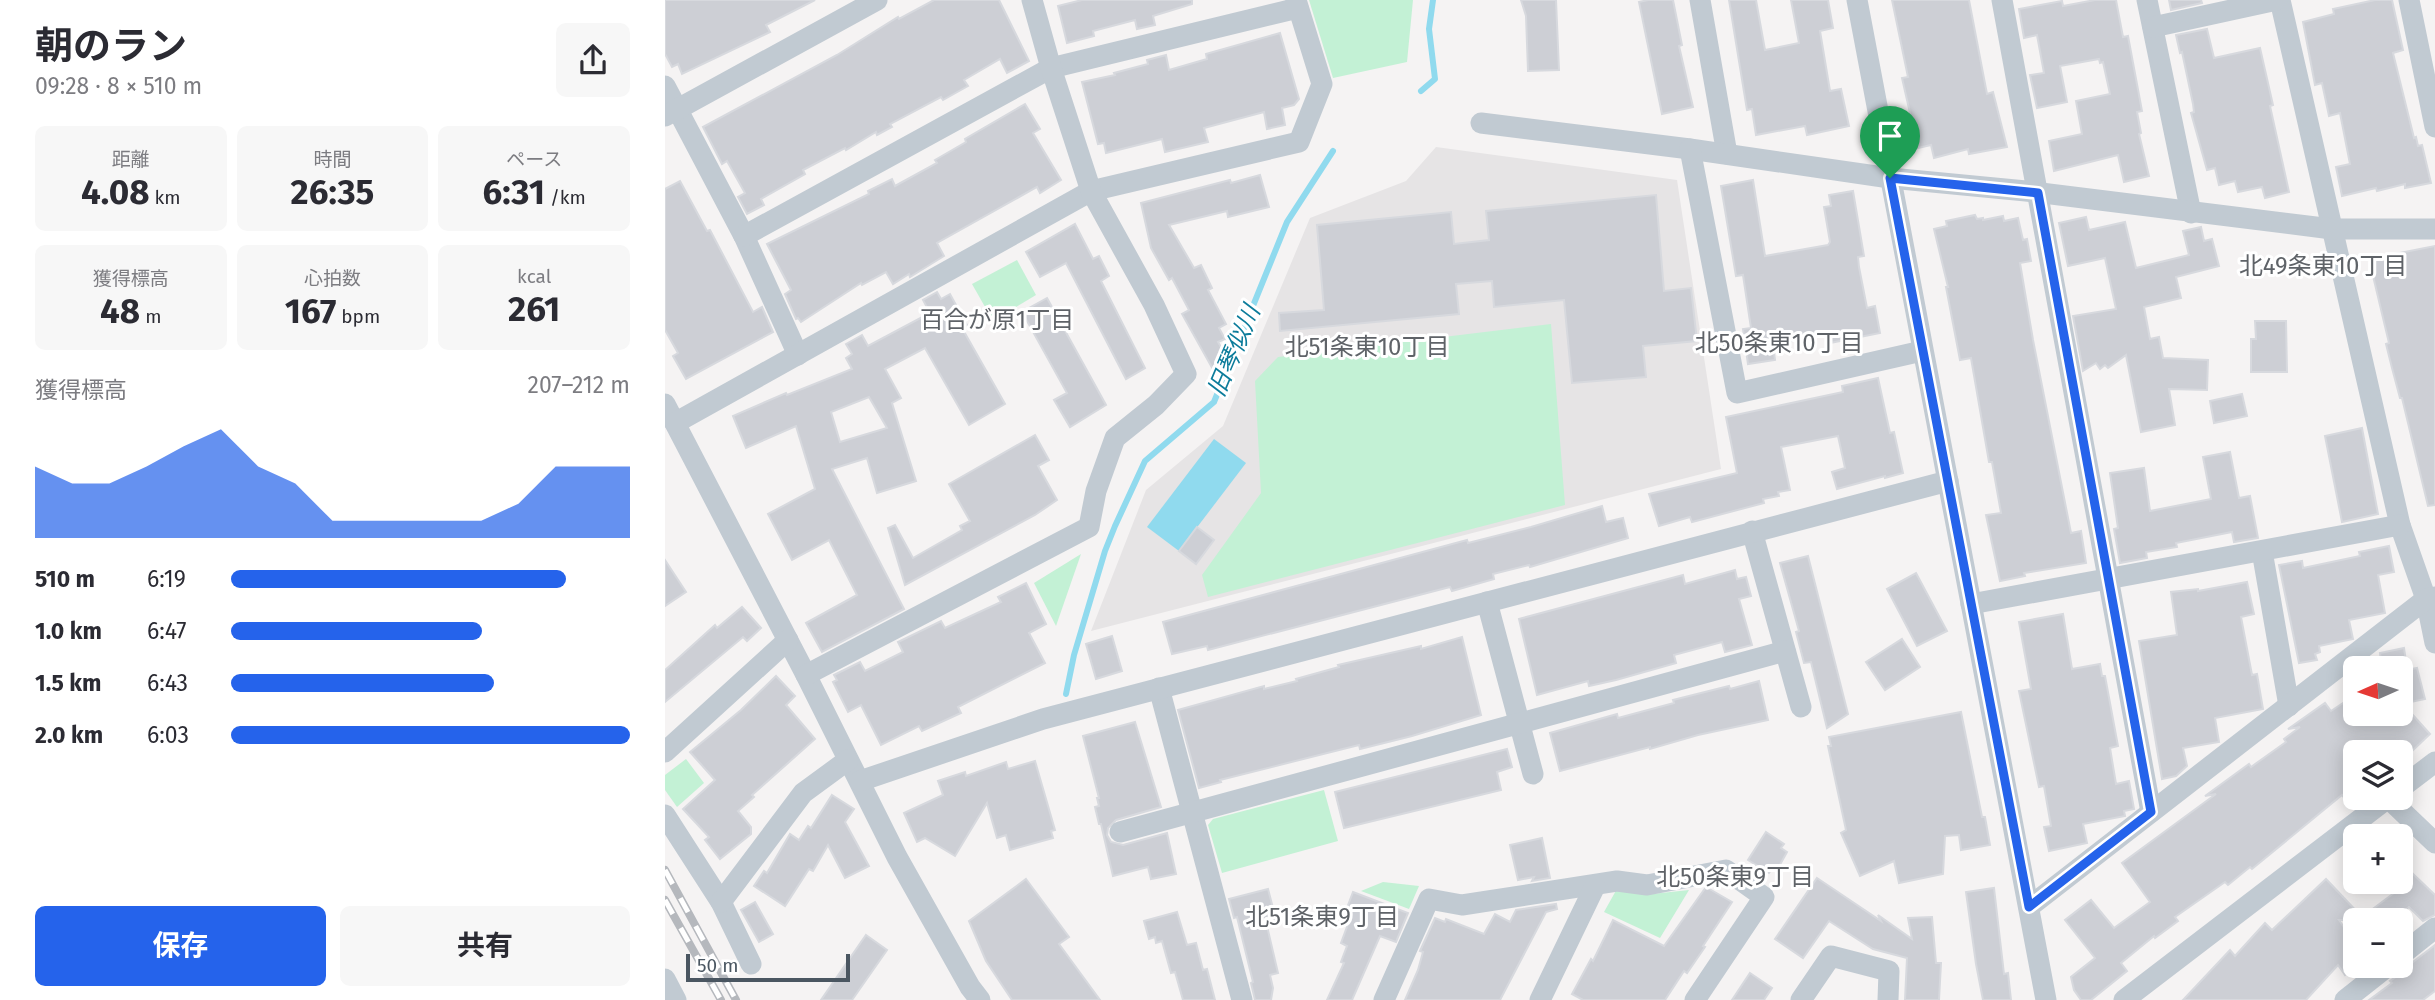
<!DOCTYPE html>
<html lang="ja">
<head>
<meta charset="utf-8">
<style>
  :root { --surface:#fff; --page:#f7f7f7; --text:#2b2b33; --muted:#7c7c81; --accent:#2563eb }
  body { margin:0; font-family:"Fira Sans","Noto Sans JP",sans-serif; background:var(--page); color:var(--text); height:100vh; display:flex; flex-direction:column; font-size:26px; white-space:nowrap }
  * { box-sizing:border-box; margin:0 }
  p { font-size:23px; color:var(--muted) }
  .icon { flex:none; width:38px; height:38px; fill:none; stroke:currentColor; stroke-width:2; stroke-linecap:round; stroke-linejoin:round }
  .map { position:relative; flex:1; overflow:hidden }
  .sheet { display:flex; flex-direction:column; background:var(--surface); width:665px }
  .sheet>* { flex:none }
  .needle { width:46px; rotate:267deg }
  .buttons { position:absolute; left:1678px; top:656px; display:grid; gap:14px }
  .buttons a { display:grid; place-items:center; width:70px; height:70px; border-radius:10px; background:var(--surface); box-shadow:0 4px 18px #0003; font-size:35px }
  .scale { position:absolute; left:21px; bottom:18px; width:164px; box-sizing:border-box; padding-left:7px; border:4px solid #4a5661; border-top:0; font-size:19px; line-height:24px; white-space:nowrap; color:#4a5661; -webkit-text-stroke:5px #fff; paint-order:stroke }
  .pin { position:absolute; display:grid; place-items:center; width:60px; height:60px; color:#fff; margin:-72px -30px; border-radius:50% 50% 50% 0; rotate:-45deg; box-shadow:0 0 7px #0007 }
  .pin .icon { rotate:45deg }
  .round { display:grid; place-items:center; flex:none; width:74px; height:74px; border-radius:10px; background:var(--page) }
  .headline { display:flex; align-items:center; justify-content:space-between; height:119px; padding:0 35px }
  h1 { font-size:38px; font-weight:700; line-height:52px }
  .figures { display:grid; grid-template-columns:repeat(3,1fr); gap:10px; height:119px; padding:7px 35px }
  .figures div { display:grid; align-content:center; border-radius:10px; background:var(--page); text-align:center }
  .figures b { font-size:35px; font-weight:700 }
  .figures small { font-size:19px; font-weight:400 }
  .figures p { font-size:19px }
  .chart { height:196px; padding:14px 35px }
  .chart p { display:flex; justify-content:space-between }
  .chart svg { width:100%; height:126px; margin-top:7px; fill:var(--accent); opacity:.7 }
  .button { display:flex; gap:14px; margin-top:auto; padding:14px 35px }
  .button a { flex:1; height:80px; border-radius:10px; background:var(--accent); color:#fff; font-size:28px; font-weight:700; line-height:80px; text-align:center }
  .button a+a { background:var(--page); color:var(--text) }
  ul { padding:0 35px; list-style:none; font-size:23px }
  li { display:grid; grid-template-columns:112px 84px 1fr; align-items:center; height:52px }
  li i { height:18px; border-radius:9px; background:var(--accent) }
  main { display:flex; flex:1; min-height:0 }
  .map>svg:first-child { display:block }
  .education { fill:#e6e4e5 }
  .green { fill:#c3f1d5 }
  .water { fill:#90daee }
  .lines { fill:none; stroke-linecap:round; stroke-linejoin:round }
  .stream { stroke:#90daee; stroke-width:6 }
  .building { fill:#cdcfd5; stroke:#d7d9de; stroke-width:2; fill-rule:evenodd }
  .street { stroke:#c1cad2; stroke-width:21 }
  .rail-casing { stroke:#b5b8bd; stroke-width:8 }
  .rail { stroke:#fff; stroke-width:5; stroke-dasharray:16; stroke-linecap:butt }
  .route-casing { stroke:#fff; stroke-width:14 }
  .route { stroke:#2563eb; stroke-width:9 }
  .labels { text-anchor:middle; stroke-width:6; stroke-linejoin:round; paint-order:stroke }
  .neighbourhood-label { font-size:24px; fill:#5f6368; stroke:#fff }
  .water-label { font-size:24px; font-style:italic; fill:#0c7c9b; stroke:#fff }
</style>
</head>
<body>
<main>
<section class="sheet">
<div class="headline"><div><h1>朝のラン</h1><p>09:28 · 8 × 510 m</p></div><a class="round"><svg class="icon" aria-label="share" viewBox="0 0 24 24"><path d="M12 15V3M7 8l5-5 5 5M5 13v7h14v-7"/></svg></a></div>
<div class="figures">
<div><p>距離</p><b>4.08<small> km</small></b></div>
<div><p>時間</p><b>26:35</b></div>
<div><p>ペース</p><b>6:31<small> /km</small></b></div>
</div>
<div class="figures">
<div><p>獲得標高</p><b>48<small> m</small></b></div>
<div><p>心拍数</p><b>167<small> bpm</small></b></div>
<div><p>kcal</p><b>261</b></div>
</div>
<div class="chart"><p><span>獲得標高</span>207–212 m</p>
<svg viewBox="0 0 160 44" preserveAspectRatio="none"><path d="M0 44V19L10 25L20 25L30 19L40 12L50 6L60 19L70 25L80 38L90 38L100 38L110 38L120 38L130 32L140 19L150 19L160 19V44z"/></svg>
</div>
<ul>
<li><b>510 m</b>6:19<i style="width:84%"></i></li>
<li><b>1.0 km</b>6:47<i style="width:63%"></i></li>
<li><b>1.5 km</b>6:43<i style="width:66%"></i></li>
<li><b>2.0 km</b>6:03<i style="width:100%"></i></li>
</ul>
<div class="button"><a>保存</a><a>共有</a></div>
</section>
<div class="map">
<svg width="1770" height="1000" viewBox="0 0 1770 1000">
  <rect width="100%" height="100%" fill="#f5f3f3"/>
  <!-- education -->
  <polygon class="education" points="771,147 1012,180 1056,469 426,631 481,490 558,426 645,218 741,181"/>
  <!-- green -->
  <g class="green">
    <polygon points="644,0 748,0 742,62 668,78"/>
    <polygon points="352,260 371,295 328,321 307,284"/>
    <polygon points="886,324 900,505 543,597 537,575 596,493 590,381 613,357"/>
    <polygon points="416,554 391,626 369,583"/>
    <polygon points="21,759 39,783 12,807 0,790 0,775"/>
    <polygon points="659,790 673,841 557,873 543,825 548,819"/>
    <polygon points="718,882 754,886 744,909 696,891"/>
    <polygon points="953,887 987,894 1024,890 995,938 939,912"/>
  </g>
  <!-- water -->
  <polygon class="water" points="549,439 581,463 514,551 482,527"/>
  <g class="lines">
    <!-- stream -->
    <g class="stream">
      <polyline points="756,91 770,79 764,29 768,0"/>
      <polyline points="401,694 409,655 440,551 450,526 480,461 549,402 622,222 668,151"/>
    </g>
  </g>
  <!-- building -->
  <g class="building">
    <polygon points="0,0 150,0 101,25 105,32 17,74 13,64 7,67 0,54"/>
    <polygon points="269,0 334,0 364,61 342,73 335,59 299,80 303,86 278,100 276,97 225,124 227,127 212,135 211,132 181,150 180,148 138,170 140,174 96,199 99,205 82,214 73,197 80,193 62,161 57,164 38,127 172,55 233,17 234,19"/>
    <polygon points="417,0 527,0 527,4 488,16 490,25 472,29 470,20 428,31 429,36 402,43 393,6"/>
    <polygon points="856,0 891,0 894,70 863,71 861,16"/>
    <polygon points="983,0 1008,0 1017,45 1014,46 1028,107 997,114 974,2"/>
    <polygon points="1064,0 1091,0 1100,50 1134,43 1126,0 1163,0 1168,28 1155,31 1165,91 1176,89 1184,126 1142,135 1140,126 1091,135 1087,109 1082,110"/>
    <polygon points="1227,0 1304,0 1322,94 1328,92 1342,147 1304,154 1303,149 1269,158 1266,145 1253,148 1237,78 1243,77"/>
    <polygon points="1430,0 1451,0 1458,37 1463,36 1477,111 1472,112 1476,133 1474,134 1484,176 1459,182 1453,155 1389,171 1384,141 1417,134 1411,101 1445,94 1438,62 1435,63 1434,59 1395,66 1402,102 1372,108 1365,75 1379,73 1372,35 1359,38 1354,9 1397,1 1398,6"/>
    <polygon points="1504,0 1536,0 1537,3 1506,10"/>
    <polygon points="1710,0 1727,0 1738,50 1728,53 1749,138 1751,137 1753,146 1757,145 1766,183 1740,188 1740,184 1712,191 1711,188 1677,196 1671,167 1685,164 1675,113 1664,116 1657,83 1650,85 1638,22 1669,14 1668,9"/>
    <polygon points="1542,29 1549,58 1595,48 1608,105 1605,106 1624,192 1600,198 1597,187 1573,192 1570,181 1554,185 1550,168 1542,170 1526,113 1529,112 1528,104 1517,52 1515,53 1511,35"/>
    <polygon points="615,33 634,99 629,105 617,108 620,125 602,129 599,112 539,128 543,142 500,152 497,139 441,153 439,143 433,144 417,82 450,75 449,73 483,64 482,60 501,55 504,70 542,59 541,54"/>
    <polygon points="360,104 375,129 368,133 396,180 375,193 372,187 272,243 279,256 245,277 244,274 228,284 221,272 197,285 196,283 136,322 133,318 131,319 120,294 126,290 102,244 204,194 203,191 227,179 230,186 272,163 270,160 301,142 300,139"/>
    <polygon points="595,175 604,207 563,217 562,211 504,225 529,268 536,265 547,288 543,290 561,324 554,328 560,339 553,342 559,352 550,373 517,314 524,310 507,278 504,280 486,248 476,203 565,180 566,183"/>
    <polygon points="1088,180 1100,256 1163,245 1165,242 1159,207 1166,206 1164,195 1188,191 1199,256 1193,257 1194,267 1202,308 1210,306 1215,333 1165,343 1163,334 1108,345 1110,360 1083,364 1078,329 1086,328 1078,275 1071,276 1056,186"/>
    <polygon points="15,181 42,231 45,230 88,312 97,307 108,332 21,379 8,356 13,353 0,330 0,189"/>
    <polygon points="991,195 999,291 1026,288 1032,341 978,346 981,377 907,383 899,300 829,307 827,281 791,284 794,314 615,331 614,313 659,310 652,225 786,212 789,244 824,240 821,211"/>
    <polygon points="1310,215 1312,219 1318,218 1318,220 1338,216 1339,221 1353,218 1358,240 1362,239 1366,261 1355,263 1368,340 1406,533 1416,531 1421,563 1359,573 1360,576 1335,581 1321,515 1336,513 1327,462 1324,462 1306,358 1295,360 1281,287 1283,287 1269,229 1282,226 1281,221"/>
    <polygon points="1421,217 1424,230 1460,222 1471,268 1524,255 1518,231 1536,227 1539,241 1547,239 1554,266 1511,277 1516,298 1479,307 1485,339 1494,337 1498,358 1543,360 1542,390 1504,389 1510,425 1476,432 1461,355 1443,368 1440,365 1435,369 1431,363 1418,371 1408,316 1451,309 1440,258 1403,266 1394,223"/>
    <polygon points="410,224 428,259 434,256 444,276 436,281 480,368 461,379 401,263 375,277 361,252"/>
    <polygon points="1770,246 1770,505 1763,506 1737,398 1735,398 1727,368 1721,344 1724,343 1704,259"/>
    <path d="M272,292L276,299L285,294L302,325L297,328L340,404L304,425L260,348L220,369L236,398L227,403L251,481L212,493L202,458L167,469L239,609L157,652L141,623L192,595L164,540L127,560L103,514L150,489L131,426L81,448L68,416L121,393L122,395L187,369L181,358L187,354L181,344L197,335L203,346L265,313L258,300ZM204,397L222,428L175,442L166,412Z"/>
    <polygon points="382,298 441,405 405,427 389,400 402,393 357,312"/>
    <polygon points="1590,321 1621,321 1622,372 1586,372 1586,339 1591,339"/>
    <polygon points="1213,378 1225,433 1229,432 1238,473 1220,478 1220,476 1172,489 1167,472 1180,468 1173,436 1116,447 1125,490 1113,492 1114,496 1098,499 1099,503 1027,522 1025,517 994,526 984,494 1072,473 1061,417 1178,392 1177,386"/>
    <polygon points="1577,394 1582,416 1549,423 1545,401"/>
    <polygon points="1697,428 1713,514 1677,522 1660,436"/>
    <polygon points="370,435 384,460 373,466 392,500 370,515 240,585 223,528 230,525 248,558 297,530 295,526 305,521 284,484"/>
    <polygon points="1565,452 1574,498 1585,496 1593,538 1569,542 1567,532 1511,543 1512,547 1481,552 1482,558 1455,563 1449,529 1453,528 1445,473 1479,468 1485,511 1546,499 1538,457"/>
    <polygon points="937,506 941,522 958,518 963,538 865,567 864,565 828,574 829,579 787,591 785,587 543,650 542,646 507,654 498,622 802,540 803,543 866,527"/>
    <polygon points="532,527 549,540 531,564 514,551"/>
    <polygon points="1724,546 1729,572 1713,575 1720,613 1684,620 1688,639 1654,646 1655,652 1650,654 1652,660 1634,663 1614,565 1637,561 1638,568 1695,556 1694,552"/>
    <polygon points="1143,556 1183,714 1162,728 1146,662 1139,663 1131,632 1134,631 1115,563"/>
    <polygon points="0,560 21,592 0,606"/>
    <polygon points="1070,570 1072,579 1081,577 1086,596 1074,599 1087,645 1060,652 1057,642 1009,655 1011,663 951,680 924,686 923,681 872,695 854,619 1018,575 1020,584"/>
    <polygon points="1251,573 1282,631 1252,646 1222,589"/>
    <polygon points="1582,582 1589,614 1576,617 1587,675 1592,674 1598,709 1550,718 1554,742 1518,748 1522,766 1511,776 1497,779 1474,641 1512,635 1506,592 1533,589 1533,591"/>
    <polygon points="361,583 381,624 364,633 380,663 293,707 296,713 257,731 254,726 216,745 196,705 183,712 168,682 172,680 169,675 195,662 200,671 238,652 233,642 276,621 280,628 336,602 333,597"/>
    <polygon points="77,607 96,628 82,641 78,637 0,702 0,670 50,625 52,628"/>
    <polygon points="1398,614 1407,669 1435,664 1437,676 1440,676 1453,746 1445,748 1451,784 1464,781 1469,809 1459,811 1460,816 1418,824 1422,843 1384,851 1379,827 1386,826 1379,786 1374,787 1354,691 1366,689 1354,622"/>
    <polygon points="447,636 457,671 431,679 421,644"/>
    <polygon points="797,637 816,715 747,736 695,749 694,745 555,780 556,782 534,788 513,710 599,686 599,689 632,681 631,679 674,667 673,665 756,646 756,649"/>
    <polygon points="1237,639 1255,667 1220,690 1201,662"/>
    <polygon points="1739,648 1742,668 1717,668 1715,653"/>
    <polygon points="1752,668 1760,699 1736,704 1736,671"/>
    <polygon points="111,676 130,696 121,705 150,739 87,795 89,797 73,811 86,827 86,834 55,859 40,840 44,837 18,809 50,780 25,752 76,710"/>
    <polygon points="1094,681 1103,720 1033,735 985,749 985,747 895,771 885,733 952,714 953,718 1009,703 1008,700 1064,686 1065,689"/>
    <polygon points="1690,695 1690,714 1747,714 1765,734 1745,753 1735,741 1721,752 1690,752 1690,806 1688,808 1677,795 1587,869 1585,867 1563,885 1560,882 1510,917 1513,921 1490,938 1489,936 1456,963 1462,971 1426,1000 1416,1000 1409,990 1406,977 1430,958 1400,920 1426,900 1449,928 1485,902 1457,863 1551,794 1540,796 1584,764 1586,767 1621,742 1619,739 1635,727 1623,729 1660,703 1666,711"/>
    <polygon points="1296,712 1317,817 1320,817 1325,845 1296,850 1294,835 1280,836 1278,874 1234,883 1229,861 1195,876 1176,833 1181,830 1163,746 1166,746 1164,737"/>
    <polygon points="470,722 496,807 451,820 443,828 442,835 446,842 458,845 502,833 511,874 486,879 483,867 448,876 436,824 434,824 430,807 434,806 432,798 434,798 418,736"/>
    <polygon points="842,749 847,767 832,772 836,790 679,828 670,792"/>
    <polygon points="370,761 390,830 386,831 388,838 345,850 341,835 332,838 322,803 290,856 260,838 252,842 239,813 278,795 273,781 300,772 301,776 341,762 343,769"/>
    <polygon points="167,795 189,809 180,822 204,866 180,878 163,845 148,871 144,869 120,906 89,886 99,871 102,873 125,834 134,840 143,826 146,828"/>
    <polygon points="1101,832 1119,844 1116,848 1122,852 1112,870 1108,867 1104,873 1083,860"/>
    <polygon points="877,838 885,878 867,881 869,877 853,880 845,845"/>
    <polygon points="1745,871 1770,895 1770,915 1758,921 1744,907 1727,920 1674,920 1690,943 1690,967 1680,975 1673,965 1641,1000 1518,1000 1565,950 1570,956 1600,923 1607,930 1661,879 1697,917 1729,893 1727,891"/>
    <polygon points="1152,878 1216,921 1213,915 1247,939 1243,918 1267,917 1271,963 1276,963 1274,1000 1240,1000 1242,958 1208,949 1164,921 1138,958 1110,939"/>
    <polygon points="361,879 404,937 394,944 435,1000 347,1000 321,961 304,921"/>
    <polygon points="1041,887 1067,902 1038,946 1040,947 1022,973 1019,971 1000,1000 918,1000 907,994 926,959 928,961 948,920 999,946"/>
    <polygon points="1329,888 1339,974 1343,973 1346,1000 1318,1000 1311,964 1301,892"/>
    <polygon points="603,889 612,923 602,926 613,973 605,975 608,988 606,1000 590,1000 586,983 588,982 572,917 569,918 564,899"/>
    <polygon points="688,892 743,913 731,942 715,936 687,1000 662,1000 679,963 676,962 682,946 676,943 683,924 677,921"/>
    <polygon points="90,902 108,934 94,942 76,910"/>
    <polygon points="891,904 892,909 881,912 835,1000 740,1000 753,970 758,952 755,951 770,918 780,922 781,919 819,934 830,914 845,922 851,910"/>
    <polygon points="512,912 522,945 531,943 538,970 542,969 550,1000 518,1000 510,972 506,973 497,941 491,943 490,937 484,939 479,921"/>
    <polygon points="201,935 222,950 187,1000 156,1000"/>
    <polygon points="1770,945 1770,991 1758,1000 1704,1000 1727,983 1725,981 1732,976 1736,968 1744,965"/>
    <polygon points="1085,973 1107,988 1099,1000 1067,1000"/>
  </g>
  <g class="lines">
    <!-- street -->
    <g class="street">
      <polyline points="1035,0 1062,154"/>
      <polyline points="1192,0 1381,1000"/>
      <polyline points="1337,0 1486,812"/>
      <polyline points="1482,0 1526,213"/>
      <polyline points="1615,0 1735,525 1761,599 1770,643"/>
      <polyline points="1744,0 1770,127"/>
      <polyline points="1488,27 1612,0"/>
      <polyline points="0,86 79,236 133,355"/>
      <polyline points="0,116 212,0"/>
      <polyline points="816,123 1025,149 1225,178 1361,191 1667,229 1770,229"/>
      <polyline points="1025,149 1072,393 1257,351"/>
      <polyline points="79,236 386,68 633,8"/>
      <polyline points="0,404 141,675 232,857 305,987 315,1000"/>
      <polyline points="10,423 426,191 634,142 657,84 631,0"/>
      <polyline points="1087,531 1136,707"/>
      <polyline points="1597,551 1624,706"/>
      <polyline points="822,602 868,774"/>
      <polyline points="1306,604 1735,525"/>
      <polyline points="141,675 424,527 431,491 450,438 491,405 521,374 489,305 426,191 386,68 367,0"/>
      <polyline points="494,688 577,1000"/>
      <polyline points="0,752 123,640"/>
      <polyline points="195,781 378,719 1283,481"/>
      <polyline points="1736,788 1770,762"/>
      <polyline points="1723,798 1770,843"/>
      <polyline points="0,815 56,902 86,964"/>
      <polyline points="455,832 1120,651"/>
      <polyline points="56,902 138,793 183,760"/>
      <polyline points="1364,907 1761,599 1770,597"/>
      <polyline points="1736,955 1770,928"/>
      <polyline points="0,979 11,1000"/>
      <polyline points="719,1000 764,899 797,905 952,881 982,885 1061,870 1099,897 1030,1000"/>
      <polyline points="875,1000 930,886"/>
      <polyline points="1136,1000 1166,956 1224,971 1223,1000"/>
      <polyline points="1459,1000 1723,798"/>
      <polyline points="1680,1000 1723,966"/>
    </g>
    <defs>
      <g id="rail">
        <polyline points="0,870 71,1000"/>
        <polyline points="0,900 56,1000"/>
      </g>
    </defs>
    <!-- rail casing -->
    <use href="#rail" class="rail-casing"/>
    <!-- rail -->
    <use href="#rail" class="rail"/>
  </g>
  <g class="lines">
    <defs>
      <polygon id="route" points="1225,178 1373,193 1486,812 1364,907"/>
    </defs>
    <!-- route casing -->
    <use href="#route" class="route-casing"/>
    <!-- route -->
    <use href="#route" class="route"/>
  </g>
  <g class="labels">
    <!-- neighbourhood labels -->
    <g class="neighbourhood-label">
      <text x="1658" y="274">北49条東10丁目</text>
      <text x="332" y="328">百合が原1丁目</text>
      <text x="1114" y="351">北50条東10丁目</text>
      <text x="702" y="355">北51条東10丁目</text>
      <text x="1070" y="885">北50条東9丁目</text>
      <text x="657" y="925">北51条東9丁目</text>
    </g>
    <!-- water labels -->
    <g class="water-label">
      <text transform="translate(569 351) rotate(-67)" y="8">旧琴似川</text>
    </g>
  </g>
</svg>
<div class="buttons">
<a><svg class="needle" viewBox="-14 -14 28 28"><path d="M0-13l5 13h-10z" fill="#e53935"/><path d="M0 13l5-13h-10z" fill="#7c7c81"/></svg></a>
<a><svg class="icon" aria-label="layers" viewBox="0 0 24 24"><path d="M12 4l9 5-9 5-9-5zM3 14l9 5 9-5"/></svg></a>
<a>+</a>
<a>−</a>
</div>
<div class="scale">50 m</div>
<div class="pin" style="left:1225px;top:178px;background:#1e9e55"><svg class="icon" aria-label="arrive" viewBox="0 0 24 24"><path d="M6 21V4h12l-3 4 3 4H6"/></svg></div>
</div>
</main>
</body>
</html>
